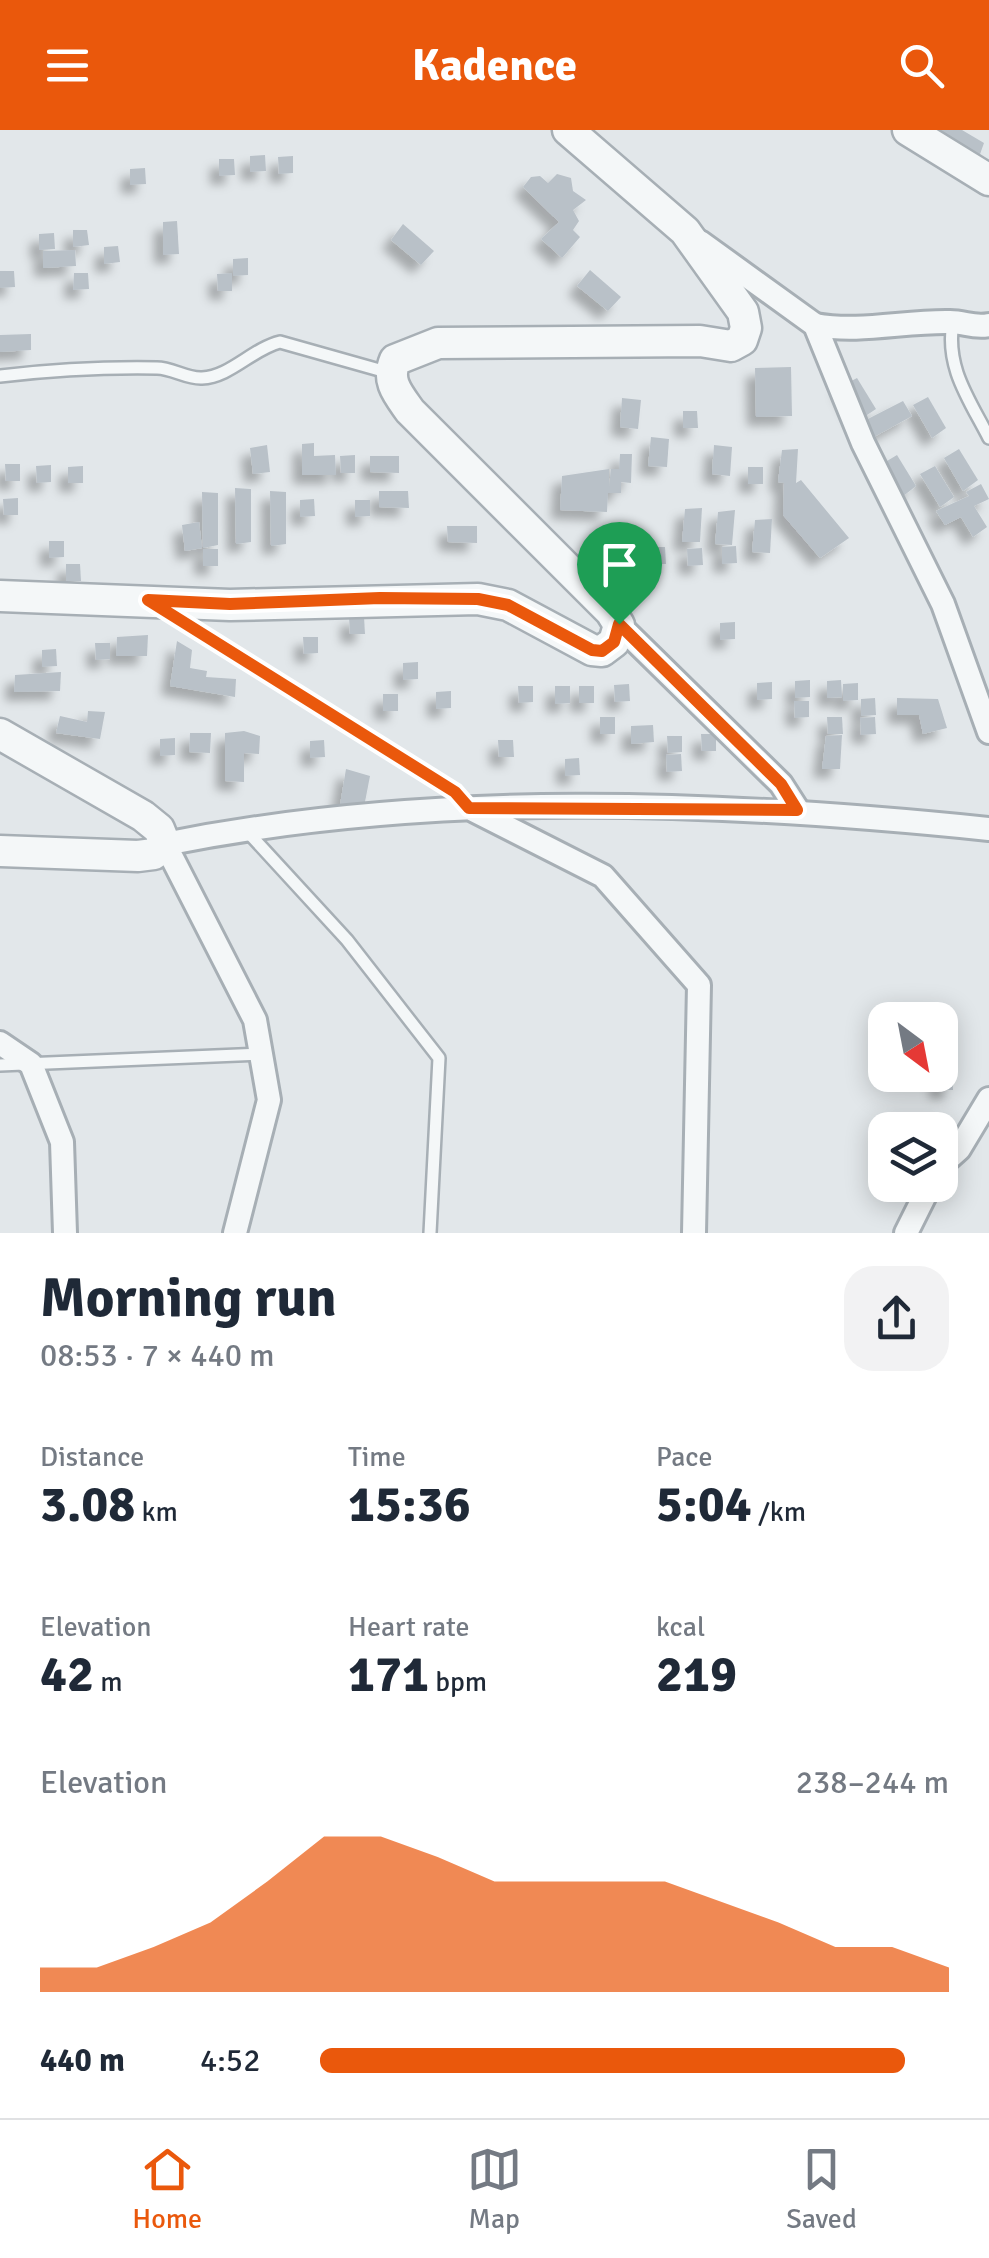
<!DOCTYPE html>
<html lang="en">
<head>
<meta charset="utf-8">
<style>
  :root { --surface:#fff; --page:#f2f2f3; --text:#1f2937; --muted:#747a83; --line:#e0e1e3; --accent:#ea580c }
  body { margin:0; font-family:Signika,sans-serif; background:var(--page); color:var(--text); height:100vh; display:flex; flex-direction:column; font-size:38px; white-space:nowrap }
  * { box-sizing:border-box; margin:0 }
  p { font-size:32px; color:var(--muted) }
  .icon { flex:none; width:55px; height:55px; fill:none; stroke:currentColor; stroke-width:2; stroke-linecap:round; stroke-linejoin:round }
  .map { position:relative; height:1103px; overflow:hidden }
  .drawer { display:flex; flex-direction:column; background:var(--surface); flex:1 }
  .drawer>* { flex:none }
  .needle { width:65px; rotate:148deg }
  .tools { position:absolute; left:868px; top:872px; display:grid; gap:20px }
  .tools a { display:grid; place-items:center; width:90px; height:90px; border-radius:20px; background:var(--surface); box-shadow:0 5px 25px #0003; font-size:50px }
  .pin { position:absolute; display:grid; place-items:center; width:85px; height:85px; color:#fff; margin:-102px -42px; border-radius:50% 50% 50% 0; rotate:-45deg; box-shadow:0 0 10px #0007 }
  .pin .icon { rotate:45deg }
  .round { display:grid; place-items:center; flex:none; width:105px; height:105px; border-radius:30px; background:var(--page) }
  .overview { display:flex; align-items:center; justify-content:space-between; height:170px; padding:0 40px }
  h1 { font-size:55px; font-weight:700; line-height:75px }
  .figures { display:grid; grid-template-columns:repeat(3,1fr); gap:15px; height:170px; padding:10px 40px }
  .figures div { display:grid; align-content:center }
  .figures b { font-size:50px; font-weight:700 }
  .figures small { font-size:28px; font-weight:400 }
  .figures p { font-size:28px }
  .chart { height:280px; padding:20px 40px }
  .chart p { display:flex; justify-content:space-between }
  .chart svg { width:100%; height:180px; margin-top:10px; fill:var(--accent); opacity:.7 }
  ul { padding:0 40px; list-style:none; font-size:32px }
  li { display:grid; grid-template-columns:160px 120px 1fr; align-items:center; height:75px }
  li i { height:25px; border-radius:12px; background:var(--accent) }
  header { display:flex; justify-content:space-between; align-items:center; height:130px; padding:0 40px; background:var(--accent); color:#fff; font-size:45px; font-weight:700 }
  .dock { display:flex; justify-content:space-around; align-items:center; height:140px; border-top:2px solid var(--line); background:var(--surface); font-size:28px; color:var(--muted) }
  .dock a { display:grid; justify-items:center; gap:5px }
  .dock .current { color:var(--accent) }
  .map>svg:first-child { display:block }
  .building { fill:#b9c1c8; filter:url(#shadow) }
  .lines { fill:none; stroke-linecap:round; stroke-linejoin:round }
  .service-casing { stroke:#a7afb5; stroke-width:16 }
  .minor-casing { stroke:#a7afb5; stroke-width:28 }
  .tertiary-casing { stroke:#a7afb5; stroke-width:35 }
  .service { stroke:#f4f7f8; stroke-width:11 }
  .minor { stroke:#f4f7f8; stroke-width:22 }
  .tertiary { stroke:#f4f7f8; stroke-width:30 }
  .route-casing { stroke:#fff; stroke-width:20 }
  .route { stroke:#ea580c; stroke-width:12 }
</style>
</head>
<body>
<header><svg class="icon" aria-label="menu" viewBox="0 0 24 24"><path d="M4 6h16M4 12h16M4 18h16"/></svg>Kadence<svg class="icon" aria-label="search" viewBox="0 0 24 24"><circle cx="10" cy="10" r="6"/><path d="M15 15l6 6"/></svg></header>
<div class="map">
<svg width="989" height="1103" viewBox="0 0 989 1103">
  <defs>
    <filter id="shadow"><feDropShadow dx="-9" dy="9" stdDeviation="5" flood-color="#0004"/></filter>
  </defs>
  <rect width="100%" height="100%" fill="#e2e7ea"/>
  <!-- building -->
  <g class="building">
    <polygon points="941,0 962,0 984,13 979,27 939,5"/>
    <polygon points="265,25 266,41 250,42 250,26"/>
    <polygon points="293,26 293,43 279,44 278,27"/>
    <polygon points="219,29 234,29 235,45 219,46"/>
    <polygon points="145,38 146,54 130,55 130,39"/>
    <polygon points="557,44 571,48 573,61 586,70 573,80 579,91 573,100 580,107 562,128 541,109 559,92 523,57 531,47 540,46 548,53"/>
    <polygon points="177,91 179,124 163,125 163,92"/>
    <polygon points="403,94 434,121 421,135 391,110"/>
    <polygon points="73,100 87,100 89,115 73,117"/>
    <polygon points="54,103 55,119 39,120 39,104"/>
    <polygon points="118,116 120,132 104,134 104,117"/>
    <polygon points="75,120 76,136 43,138 43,121"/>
    <polygon points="248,128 248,145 233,146 233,129"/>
    <polygon points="590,140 621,167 608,181 577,156"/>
    <polygon points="0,141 14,141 15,157 0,158"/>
    <polygon points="74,143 88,143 89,159 73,160"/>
    <polygon points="232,143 232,161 218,161 217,144"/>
    <polygon points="31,204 31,220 0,222 0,205"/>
    <polygon points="791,237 792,286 756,287 755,238"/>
    <polygon points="857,248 876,279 861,289 842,256"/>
    <polygon points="928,267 946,298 932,308 913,275"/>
    <polygon points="622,268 641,270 638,299 620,297"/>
    <polygon points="903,271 912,286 872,308 864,291"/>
    <polygon points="683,281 697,281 698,298 683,298"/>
    <polygon points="651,307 669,309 667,337 648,336"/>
    <polygon points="314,313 314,326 335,325 336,345 302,345 302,314"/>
    <polygon points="267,315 270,342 253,344 250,318"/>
    <polygon points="714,315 732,317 730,346 712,344"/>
    <polygon points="798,319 796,353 801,350 849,408 820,428 783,385 784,353 778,352 782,320"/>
    <polygon points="959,319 978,350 963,361 944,328"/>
    <polygon points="620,324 632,324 631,353 621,352 621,363 608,363 607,382 560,380 562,346 609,339 609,357 611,339 619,339"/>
    <polygon points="355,325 355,343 341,343 340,326"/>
    <polygon points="897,325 916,356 902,367 882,334"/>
    <polygon points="370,326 399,326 399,343 370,342"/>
    <polygon points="5,334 20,334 20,351 6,351"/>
    <polygon points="51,335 51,352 37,353 36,336"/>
    <polygon points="83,336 83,353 68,353 68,337"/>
    <polygon points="935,336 954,367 940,377 920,344"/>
    <rect x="748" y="337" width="15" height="17"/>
    <polygon points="981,354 989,369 974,376 987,397 973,407 961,387 945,395 936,381 969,366 966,362"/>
    <polygon points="235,358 251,359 251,412 236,414"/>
    <polygon points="270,361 286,362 286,414 271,416"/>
    <polygon points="379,361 408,361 409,378 379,377"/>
    <polygon points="202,362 218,363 218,415 203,418"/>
    <polygon points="18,368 18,385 4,385 3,369"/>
    <polygon points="314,369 315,386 300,387 300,370"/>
    <polygon points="355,370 370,370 370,386 355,387"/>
    <polygon points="702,378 700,412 682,412 685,379"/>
    <polygon points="735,380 732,415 715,414 718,382"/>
    <polygon points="772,389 770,423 752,422 755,390"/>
    <polygon points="199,392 202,418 185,421 182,395"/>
    <polygon points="447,396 477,396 477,413 448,412"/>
    <polygon points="49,411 64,411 64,427 49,428"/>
    <polygon points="736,416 737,433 722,434 722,417"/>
    <polygon points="651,417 665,417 666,434 651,434"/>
    <polygon points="702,418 703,435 688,436 687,419"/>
    <rect x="203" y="419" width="15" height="17"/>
    <polygon points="66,434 80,434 81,451 66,451"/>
    <polygon points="349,487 364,487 365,504 350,504"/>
    <polygon points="735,492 735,509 720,510 720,493"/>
    <polygon points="148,505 147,526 116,526 117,507"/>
    <polygon points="303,507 318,507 318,523 304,524"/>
    <polygon points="177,511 192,520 190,538 207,541 206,547 236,549 235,567 170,556"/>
    <polygon points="95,513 110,513 110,529 96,530"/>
    <polygon points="56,519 57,536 42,537 42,520"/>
    <polygon points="418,532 418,549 403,550 403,533"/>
    <polygon points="61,542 60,561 14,562 15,545"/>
    <polygon points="810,550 810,567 795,568 795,551"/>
    <polygon points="841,550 842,567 827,568 827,551"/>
    <polygon points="772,552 772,569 757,570 757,553"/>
    <polygon points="858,553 858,570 843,571 843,554"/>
    <polygon points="629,554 630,571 615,572 614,555"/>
    <polygon points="518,556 533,556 533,572 519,573"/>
    <polygon points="555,556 570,556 570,573 555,574"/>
    <rect x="579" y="556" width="15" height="17"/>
    <polygon points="451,561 451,578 436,579 436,562"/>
    <rect x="383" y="564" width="15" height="17"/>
    <polygon points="875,568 876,585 861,586 861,569"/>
    <polygon points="897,568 938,569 947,598 923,604 919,585 897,585"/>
    <polygon points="794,571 809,571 809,587 795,588"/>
    <polygon points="88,581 105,582 100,609 56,603 60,586 87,592"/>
    <rect x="600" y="587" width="15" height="17"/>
    <polygon points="827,587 842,587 843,604 828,604"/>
    <polygon points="875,587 876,604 861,605 860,588"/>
    <polygon points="653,595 654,612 631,614 631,596"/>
    <polygon points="244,601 260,606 259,624 244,623 244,652 225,651 225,603"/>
    <polygon points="190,603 211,603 210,623 189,622"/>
    <polygon points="701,604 716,604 716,621 702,621"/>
    <polygon points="842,605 840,639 822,639 826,606"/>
    <polygon points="667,606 682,606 682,622 668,623"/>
    <polygon points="175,608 175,625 160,626 160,609"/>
    <polygon points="324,610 325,627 310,628 310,611"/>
    <polygon points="498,610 513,610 514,627 499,627"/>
    <polygon points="681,624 682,641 667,642 666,625"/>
    <polygon points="579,628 580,645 565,646 565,629"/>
    <polygon points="346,639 370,646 363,682 339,681"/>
    <polygon points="940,911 946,911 947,928 940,928"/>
    <polygon points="952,943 953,960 938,960 938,945"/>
  </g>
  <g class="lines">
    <defs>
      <g id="service">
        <path d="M953,192C945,237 969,269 989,308"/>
        <path d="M0,246C52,240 104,237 157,238C172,238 187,249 202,248C230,247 252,219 280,212L390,243"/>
        <polyline points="164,480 455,662 467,676"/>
        <polyline points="245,699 347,810 439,928 430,1103"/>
        <polyline points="0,935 260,924"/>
      </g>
      <g id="minor">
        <polyline points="700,112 815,195 863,313 943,474 989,602"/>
        <path d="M815,195C861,203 904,191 950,192C965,192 973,198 989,195"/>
        <polyline points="619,495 781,654 797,679"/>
        <polyline points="475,681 603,746 699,855 694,1103"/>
        <polyline points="0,913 31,934 62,1012 65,1103"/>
        <polyline points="940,1036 959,1019 989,969"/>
        <path d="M235,1103L269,970L255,890L165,714C434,660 717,671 989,699"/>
        <polyline points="906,1103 930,1055"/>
      </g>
      <g id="tertiary">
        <polyline points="908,0 989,50"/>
        <path d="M0,466L230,475L478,469L508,475L592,520L602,521L614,512L619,495L611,482L410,281C398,264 386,251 395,230L438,213L700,211L731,216L742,210L746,198L743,182L685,101L568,0"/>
        <polyline points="0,604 143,686 159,699 165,714 154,724 138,726 0,721"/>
      </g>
    </defs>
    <!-- service casing -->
    <use href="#service" class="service-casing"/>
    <!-- minor casing -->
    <use href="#minor" class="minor-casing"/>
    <!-- tertiary casing -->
    <use href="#tertiary" class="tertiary-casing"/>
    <!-- service -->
    <use href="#service" class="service"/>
    <!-- minor -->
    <use href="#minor" class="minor"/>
    <!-- tertiary -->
    <use href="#tertiary" class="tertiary"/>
  </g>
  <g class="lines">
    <defs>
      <polygon id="route" points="380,468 478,469 508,475 592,520 602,521 614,512 619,494 781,654 797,680 469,678 455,662 148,470 230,474"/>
    </defs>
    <!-- route casing -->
    <use href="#route" class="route-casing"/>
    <!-- route -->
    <use href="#route" class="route"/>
  </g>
</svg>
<div class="tools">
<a><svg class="needle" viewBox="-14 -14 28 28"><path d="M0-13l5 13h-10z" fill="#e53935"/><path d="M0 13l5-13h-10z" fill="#747a83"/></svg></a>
<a><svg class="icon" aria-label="layers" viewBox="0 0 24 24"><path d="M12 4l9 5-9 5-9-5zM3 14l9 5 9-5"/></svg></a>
</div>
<div class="pin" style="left:619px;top:494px;background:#1e9e55"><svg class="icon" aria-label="arrive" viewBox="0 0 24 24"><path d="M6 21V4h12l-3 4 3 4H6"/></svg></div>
</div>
<section class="drawer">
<div class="overview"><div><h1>Morning run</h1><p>08:53 · 7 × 440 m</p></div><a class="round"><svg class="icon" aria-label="share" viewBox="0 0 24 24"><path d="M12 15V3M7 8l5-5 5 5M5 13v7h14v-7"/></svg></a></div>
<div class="figures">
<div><p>Distance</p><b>3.08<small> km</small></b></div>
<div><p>Time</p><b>15:36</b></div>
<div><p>Pace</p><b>5:04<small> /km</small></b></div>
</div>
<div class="figures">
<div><p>Elevation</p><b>42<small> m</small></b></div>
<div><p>Heart rate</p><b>171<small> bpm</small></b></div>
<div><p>kcal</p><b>219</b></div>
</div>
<div class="chart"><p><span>Elevation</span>238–244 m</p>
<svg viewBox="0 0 160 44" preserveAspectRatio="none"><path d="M0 44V38L10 38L20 33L30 27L40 17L50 6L60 6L70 11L80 17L90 17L100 17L110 17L120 22L130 27L140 33L150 33L160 38V44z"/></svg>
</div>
<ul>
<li><b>440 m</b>4:52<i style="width:93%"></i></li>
</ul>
</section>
<nav class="dock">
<a class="current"><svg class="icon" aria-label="home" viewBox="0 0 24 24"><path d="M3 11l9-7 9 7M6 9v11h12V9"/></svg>Home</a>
<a><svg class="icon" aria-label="map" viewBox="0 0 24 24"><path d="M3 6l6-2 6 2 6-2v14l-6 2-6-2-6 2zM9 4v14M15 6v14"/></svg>Map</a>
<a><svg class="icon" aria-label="saved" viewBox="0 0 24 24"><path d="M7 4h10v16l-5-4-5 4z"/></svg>Saved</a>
</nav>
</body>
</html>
